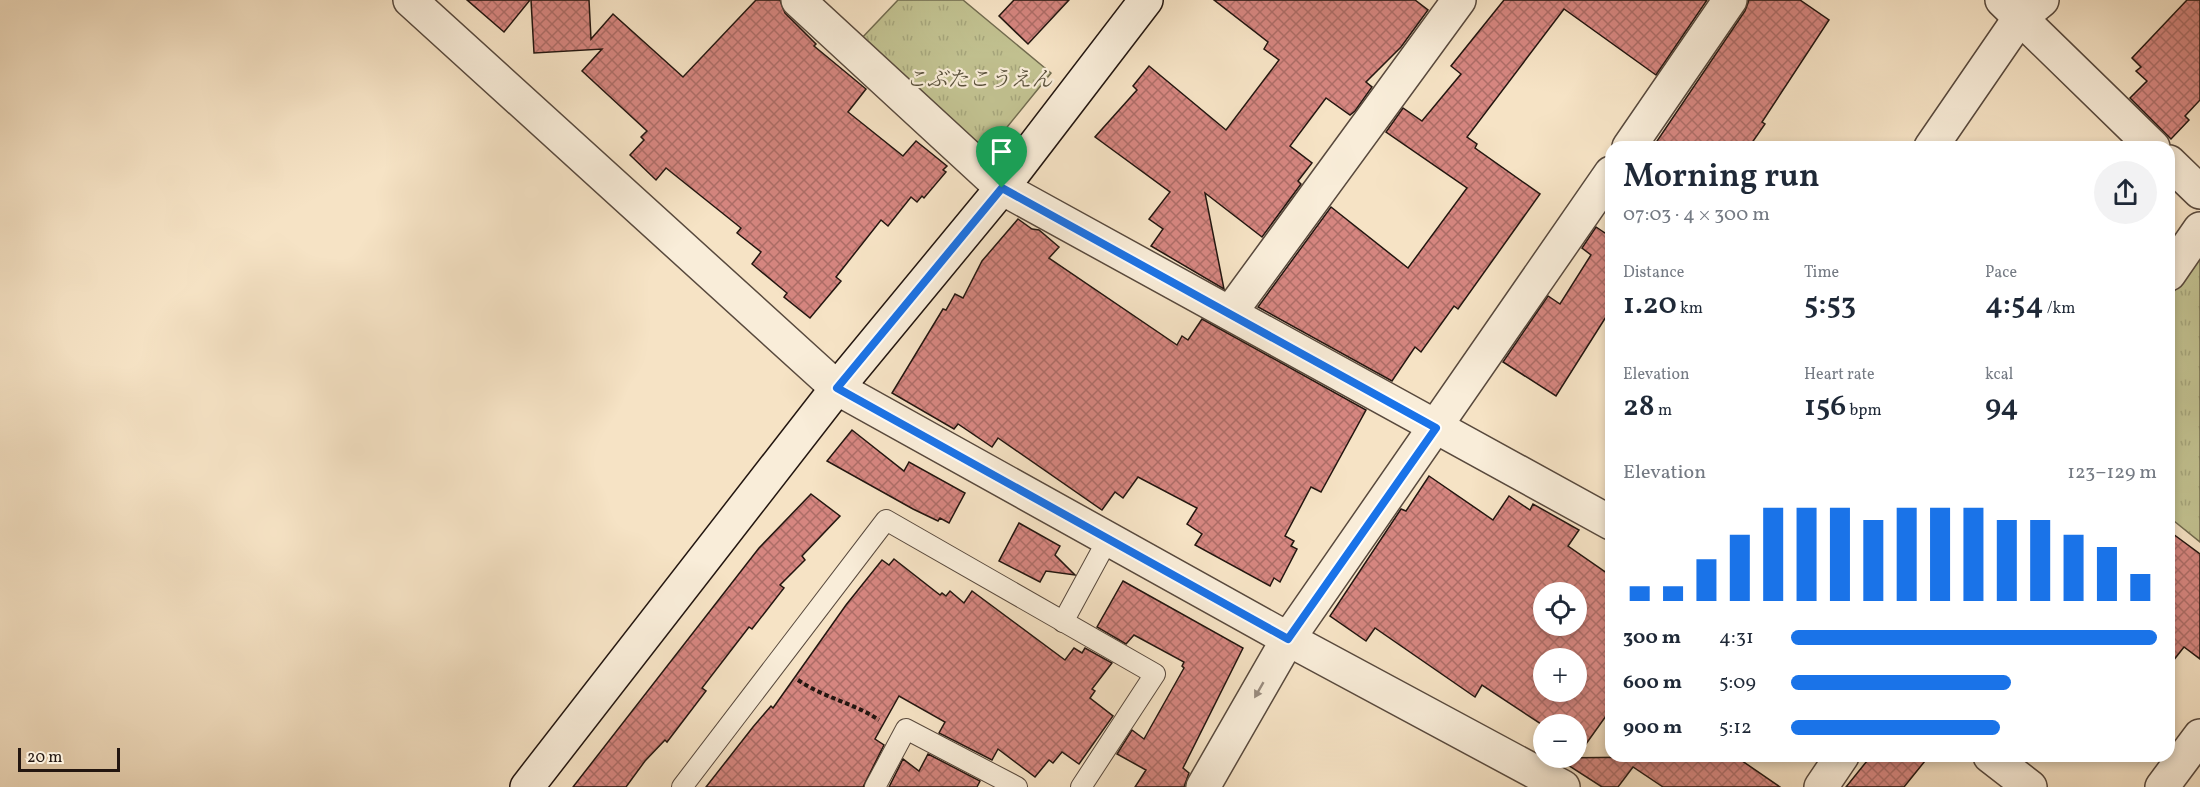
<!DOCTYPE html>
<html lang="en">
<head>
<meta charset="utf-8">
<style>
  :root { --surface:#fff; --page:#f2f2f3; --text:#1f2937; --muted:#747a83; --accent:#1a73e8 }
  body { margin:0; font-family:Vollkorn,"Noto Serif JP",serif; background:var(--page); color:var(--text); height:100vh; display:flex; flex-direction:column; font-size:22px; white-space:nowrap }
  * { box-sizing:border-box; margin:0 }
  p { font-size:20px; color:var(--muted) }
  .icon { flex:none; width:33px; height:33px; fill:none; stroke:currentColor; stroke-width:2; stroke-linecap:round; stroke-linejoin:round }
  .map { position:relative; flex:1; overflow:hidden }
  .sheet { position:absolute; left:1605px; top:141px; width:570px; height:621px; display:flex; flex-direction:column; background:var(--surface); border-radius:18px; box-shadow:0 3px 9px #0003 }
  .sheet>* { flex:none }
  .tools { position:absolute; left:1533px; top:582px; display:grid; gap:12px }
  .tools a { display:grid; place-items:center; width:54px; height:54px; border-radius:50%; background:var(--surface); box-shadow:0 3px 9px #0003; font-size:30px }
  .scale { position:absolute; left:18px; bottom:15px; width:102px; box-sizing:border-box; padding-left:6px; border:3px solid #231610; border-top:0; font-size:16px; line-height:21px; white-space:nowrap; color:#231610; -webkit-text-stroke:4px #f9edd9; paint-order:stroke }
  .pin { position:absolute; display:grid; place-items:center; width:51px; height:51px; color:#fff; margin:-62px -26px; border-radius:50% 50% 50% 0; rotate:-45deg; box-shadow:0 0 6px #0007 }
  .pin .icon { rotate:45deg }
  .round { display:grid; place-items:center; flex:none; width:63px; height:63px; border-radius:32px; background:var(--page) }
  .headline { display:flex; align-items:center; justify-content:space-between; height:102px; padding:0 18px }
  h1 { font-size:33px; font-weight:600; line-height:45px }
  .metrics { display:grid; grid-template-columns:repeat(3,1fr); gap:9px; height:102px; padding:6px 18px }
  .metrics div { display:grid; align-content:center }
  .metrics b { font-size:30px; font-weight:600 }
  .metrics small { font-size:16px; font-weight:400 }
  .metrics p { font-size:16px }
  .chart { height:168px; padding:12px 18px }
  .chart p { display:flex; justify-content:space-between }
  .chart svg { width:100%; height:108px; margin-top:6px; stroke:var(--accent); stroke-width:6 }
  ul { padding:0 18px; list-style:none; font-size:20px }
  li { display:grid; grid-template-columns:96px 72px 1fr; align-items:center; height:45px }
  li i { height:15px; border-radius:8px; background:var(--accent) }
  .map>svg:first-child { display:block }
  .grass { fill:url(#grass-tufts); stroke:#726c50; stroke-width:1.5 }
  .building { fill:url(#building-cross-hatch); stroke:#231610; stroke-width:1.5; fill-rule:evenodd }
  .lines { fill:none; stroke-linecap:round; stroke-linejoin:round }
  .lane-casing { stroke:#58493d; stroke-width:22 }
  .street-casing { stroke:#58493d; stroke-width:36 }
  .secondary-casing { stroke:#231610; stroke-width:36 }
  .path { stroke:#231610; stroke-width:4; stroke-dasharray:4.5 3; stroke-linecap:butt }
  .lane { stroke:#f9edd9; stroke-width:20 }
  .street { stroke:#f9edd9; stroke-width:33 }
  .secondary { stroke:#f9edd9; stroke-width:33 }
  .oneway { fill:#998c7f }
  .route-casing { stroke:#fff; stroke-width:12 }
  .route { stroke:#1a73e8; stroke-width:8 }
  .labels { text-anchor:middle; stroke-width:4.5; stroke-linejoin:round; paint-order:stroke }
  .park-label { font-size:21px; font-style:italic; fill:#5b523d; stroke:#f9edd9 }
</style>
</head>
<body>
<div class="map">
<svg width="2200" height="787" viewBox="0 0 2200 787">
  <defs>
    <pattern id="grass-tufts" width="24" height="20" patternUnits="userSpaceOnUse" patternTransform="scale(1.5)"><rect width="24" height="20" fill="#c2c291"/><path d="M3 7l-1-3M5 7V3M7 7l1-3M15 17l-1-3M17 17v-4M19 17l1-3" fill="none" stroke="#a6a67c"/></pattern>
    <pattern id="building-cross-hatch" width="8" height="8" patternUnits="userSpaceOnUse" patternTransform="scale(1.5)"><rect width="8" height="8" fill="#d68680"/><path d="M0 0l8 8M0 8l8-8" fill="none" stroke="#ad6d67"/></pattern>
  </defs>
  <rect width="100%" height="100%" fill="#f6e3c5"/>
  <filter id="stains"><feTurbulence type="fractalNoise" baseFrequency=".00333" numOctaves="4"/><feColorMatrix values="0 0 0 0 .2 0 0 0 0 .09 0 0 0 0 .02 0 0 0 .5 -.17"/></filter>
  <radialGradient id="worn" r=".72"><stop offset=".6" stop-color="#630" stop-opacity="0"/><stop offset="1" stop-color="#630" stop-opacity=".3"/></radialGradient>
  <!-- grass -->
  <g class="grass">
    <polygon points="898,0 963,0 1051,73 986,153 860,40"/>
    <polygon points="2200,253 2200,542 2169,517 2169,299"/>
  </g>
  <!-- building -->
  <g class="building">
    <polygon points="467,0 530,0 504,32"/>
    <polygon points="531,0 589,0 591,39 613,14 683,77 756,0 780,0 785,13 816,44 814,46 866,89 848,112 903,156 916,141 947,166 943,170 946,172 924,198 922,196 917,202 911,197 888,226 881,220 836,277 841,281 810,318 784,297 787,293 752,264 761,252 737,233 741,228 666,168 656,180 630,155 644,140 641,137 647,131 582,71 602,49 534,53"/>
    <polygon points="1014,0 1069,0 1028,44 999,16"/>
    <polygon points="1214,0 1415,0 1428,10 1401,47 1366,82 1372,87 1355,111 1350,115 1326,98 1290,146 1312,163 1298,181 1301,184 1262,237 1205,193 1224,289 1151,246 1163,229 1149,219 1170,192 1095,137 1137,90 1133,86 1149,66 1226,130 1279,60 1264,49 1268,42"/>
    <polygon points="1504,0 1707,0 1656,75 1564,9 1467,137 1477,144 1475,148 1540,194 1458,309 1454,306 1421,352 1415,347 1392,381 1258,307 1331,207 1408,268 1467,188 1386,132 1403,108 1422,121 1461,74 1451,66"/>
    <polygon points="1749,0 1800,0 1829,20 1762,122 1765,124 1749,147 1653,147 1745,11"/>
    <polygon points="2187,0 2200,0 2200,100 2185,116 2189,120 2171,139 2130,98 2147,81 2136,71 2141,67 2132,58"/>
    <polygon points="1018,219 1032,229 1039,230 1059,247 1049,258 1177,345 1182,336 1188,340 1202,319 1366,410 1321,492 1311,487 1285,536 1294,541 1291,546 1297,549 1280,582 1274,578 1270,586 1195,545 1202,534 1187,524 1197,508 1138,477 1123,498 1115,492 1102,510 998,438 992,447 958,424 954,429 892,393 943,309 946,310 955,294 963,298 982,261"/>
    <polygon points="1611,224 1611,309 1556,396 1503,362 1548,296 1560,304 1591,255 1582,248 1596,227 1605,233"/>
    <polygon points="852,430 904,471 909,462 965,493 949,523 940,518 938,521 913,509 827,461"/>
    <path d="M1429,476L1493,520L1509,496L1530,510L1533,504L1579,530L1568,546L1611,576V709L1581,751L1576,748V724L1544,726L1482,685L1475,697L1375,628L1366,641L1330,616L1401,509L1406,511ZM1544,592H1576V626H1544ZM1544,658H1576V692H1544Z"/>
    <polygon points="811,494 840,516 802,556 805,560 780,585 784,588 752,629 749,627 702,688 706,691 667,742 665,740 645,761 626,787 573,787 759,548"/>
    <polygon points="1019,523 1060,546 1055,555 1075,575 1046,571 1040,582 999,561"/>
    <polygon points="2169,531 2200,554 2200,659 2184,647 2169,666"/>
    <polygon points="894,559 940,595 942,593 946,596 950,591 964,603 972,591 1065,660 1074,648 1082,653 1085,648 1112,663 1092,689 1095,691 1090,698 1113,716 1079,764 1062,752 1053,763 1049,760 1035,777 998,749 992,760 939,733 945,722 899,696 875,739 884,745 863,787 706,787 753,727 771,706 773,708 846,605 882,560 889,565"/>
    <polygon points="1123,581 1243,648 1183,768 1189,773 1184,787 1135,787 1146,770 1117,754 1132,730 1144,739 1184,668 1182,666 1184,662 1134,635 1126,644 1097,627"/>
    <polygon points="928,754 980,781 977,787 889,787 903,759 919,771"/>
    <polygon points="1735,756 1780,787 1663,787 1633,767 1618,787 1602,787 1557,758"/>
    <polygon points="1871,756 1929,756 1904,787 1846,787"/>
  </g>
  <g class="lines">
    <defs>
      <g id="lane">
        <polyline points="1063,622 1108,539"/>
        <polyline points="682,787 886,520 1155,674 1081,787"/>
        <polyline points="875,787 906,729 1017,787"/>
      </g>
      <g id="street">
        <polyline points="410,0 837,388 1288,639 1563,787"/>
        <polyline points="798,0 1002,188 1611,523"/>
        <polyline points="2002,0 2153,147"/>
        <polyline points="1629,147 1730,0"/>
        <polyline points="1931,147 2019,19 2042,0"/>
        <polyline points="2169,162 2200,192"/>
        <polyline points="2169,274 2200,229"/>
        <polyline points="1230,313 1459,0"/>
        <polyline points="1990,756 2030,787"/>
        <polyline points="1203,787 1288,639 1611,173"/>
        <polyline points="1821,787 1842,756"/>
        <polyline points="2162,787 2200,736"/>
      </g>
      <polyline id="secondary" points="527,787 837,388 1002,188 1146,0"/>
    </defs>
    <!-- lane casing -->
    <use href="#lane" class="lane-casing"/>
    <!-- street casing -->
    <use href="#street" class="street-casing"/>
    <!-- secondary casing -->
    <use href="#secondary" class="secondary-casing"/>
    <!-- path -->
    <path class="path" d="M798,680C824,698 854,703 879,720"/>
    <!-- lane -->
    <use href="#lane" class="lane"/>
    <!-- street -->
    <use href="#street" class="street"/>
    <!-- secondary -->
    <use href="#secondary" class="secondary"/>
  </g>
  <!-- one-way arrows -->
  <defs><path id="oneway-solid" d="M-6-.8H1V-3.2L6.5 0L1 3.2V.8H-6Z" transform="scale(1.5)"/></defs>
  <use class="oneway" href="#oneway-solid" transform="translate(1259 690) rotate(120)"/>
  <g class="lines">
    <defs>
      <polygon id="route" points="1002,188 1436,428 1288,639 837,388"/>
    </defs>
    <!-- route casing -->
    <use href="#route" class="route-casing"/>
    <!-- route -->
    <use href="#route" class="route"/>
  </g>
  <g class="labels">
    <!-- park labels -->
    <g class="park-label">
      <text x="979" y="86">こぶたこうえん</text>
    </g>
  </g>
  <rect width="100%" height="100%" filter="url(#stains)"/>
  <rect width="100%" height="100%" fill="url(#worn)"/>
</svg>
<div class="tools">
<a><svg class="icon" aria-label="locate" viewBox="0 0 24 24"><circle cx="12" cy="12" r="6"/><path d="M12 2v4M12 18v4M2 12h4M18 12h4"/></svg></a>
<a>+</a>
<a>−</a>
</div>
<div class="scale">20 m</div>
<div class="pin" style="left:1002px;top:188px;background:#1e9e55"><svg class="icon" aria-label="arrive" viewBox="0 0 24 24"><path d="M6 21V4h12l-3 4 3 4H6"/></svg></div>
<section class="sheet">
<div class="headline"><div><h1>Morning run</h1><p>07:03 · 4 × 300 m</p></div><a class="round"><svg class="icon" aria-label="share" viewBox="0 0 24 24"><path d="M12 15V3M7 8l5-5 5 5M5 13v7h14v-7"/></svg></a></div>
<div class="metrics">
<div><p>Distance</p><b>1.20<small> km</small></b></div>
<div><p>Time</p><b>5:53</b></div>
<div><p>Pace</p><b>4:54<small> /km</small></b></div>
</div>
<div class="metrics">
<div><p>Elevation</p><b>28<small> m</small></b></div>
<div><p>Heart rate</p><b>156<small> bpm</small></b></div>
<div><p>kcal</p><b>94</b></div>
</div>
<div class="chart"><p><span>Elevation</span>123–129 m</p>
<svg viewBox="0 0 160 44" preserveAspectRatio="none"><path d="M5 44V38M15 44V38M25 44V27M35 44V17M45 44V6M55 44V6M65 44V6M75 44V11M85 44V6M95 44V6M105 44V6M115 44V11M125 44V11M135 44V17M145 44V22M155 44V33"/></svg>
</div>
<ul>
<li><b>300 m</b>4:31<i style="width:100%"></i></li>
<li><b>600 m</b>5:09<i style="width:60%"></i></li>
<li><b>900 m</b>5:12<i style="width:57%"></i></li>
</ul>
</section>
</div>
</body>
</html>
